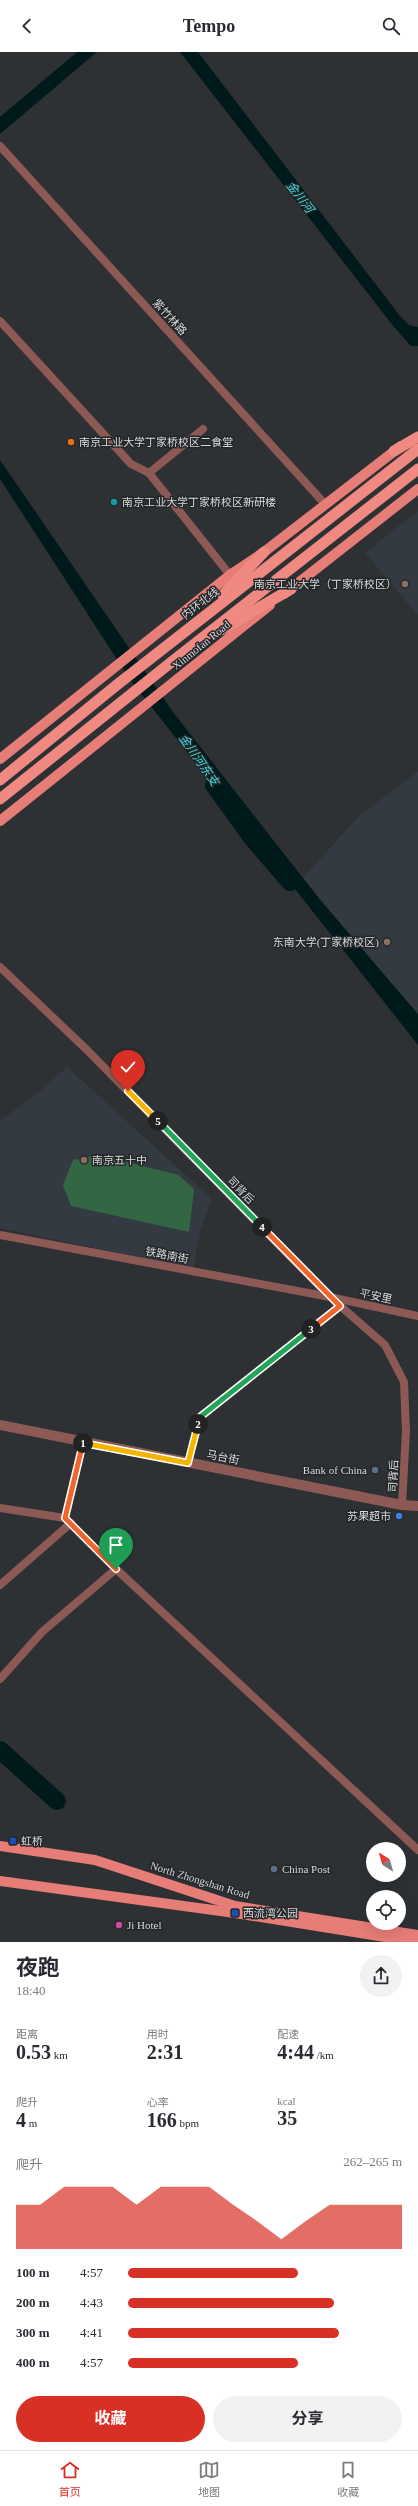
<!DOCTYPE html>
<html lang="zh">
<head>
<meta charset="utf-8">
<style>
  :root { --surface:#fff; --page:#f2f2f3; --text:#2b2b33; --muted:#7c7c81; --line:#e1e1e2; --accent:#d93025 }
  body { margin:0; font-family:"Times New Roman","Noto Sans SC",serif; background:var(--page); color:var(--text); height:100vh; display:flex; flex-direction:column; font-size:15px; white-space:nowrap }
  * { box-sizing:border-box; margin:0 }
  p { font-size:13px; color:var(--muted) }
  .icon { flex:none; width:22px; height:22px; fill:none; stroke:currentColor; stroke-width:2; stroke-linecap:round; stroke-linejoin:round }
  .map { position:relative; height:1890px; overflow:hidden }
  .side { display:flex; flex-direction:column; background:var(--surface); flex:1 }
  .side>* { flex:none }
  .needle { width:26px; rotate:323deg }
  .tools { position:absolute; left:366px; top:1790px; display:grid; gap:8px }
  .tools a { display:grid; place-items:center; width:40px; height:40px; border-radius:50%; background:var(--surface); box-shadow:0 4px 16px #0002; font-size:20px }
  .pin { position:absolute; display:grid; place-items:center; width:34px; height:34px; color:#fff; margin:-41px -17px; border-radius:50% 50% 50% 0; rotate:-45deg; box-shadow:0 0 4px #0007 }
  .pin .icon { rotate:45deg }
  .km { position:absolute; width:20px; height:20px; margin:-10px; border-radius:50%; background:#222; color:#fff; font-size:11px; line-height:20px; text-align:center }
  .round { display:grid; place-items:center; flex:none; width:42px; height:42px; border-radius:21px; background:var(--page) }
  .overview { display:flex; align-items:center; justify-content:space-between; height:68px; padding:0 16px }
  h1 { font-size:22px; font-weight:700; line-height:30px }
  .figures { display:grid; grid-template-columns:repeat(3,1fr); gap:6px; height:68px; padding:4px 16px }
  .figures div { display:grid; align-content:center }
  .figures b { font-size:20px; font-weight:700 }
  .figures small { font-size:11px; font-weight:400 }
  .figures p { font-size:11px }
  .chart { height:112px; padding:8px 16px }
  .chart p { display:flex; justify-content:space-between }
  .chart svg { width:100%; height:72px; margin-top:4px; fill:var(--accent); opacity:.7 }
  .button { display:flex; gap:8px; margin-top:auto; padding:8px 16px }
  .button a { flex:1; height:46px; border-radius:24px; background:var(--accent); color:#fff; font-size:16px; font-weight:700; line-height:46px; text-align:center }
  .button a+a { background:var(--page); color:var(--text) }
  ul { padding:0 16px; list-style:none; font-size:13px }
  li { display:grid; grid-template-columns:64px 48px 1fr; align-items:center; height:30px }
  li i { height:10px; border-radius:5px; background:var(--accent) }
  header { display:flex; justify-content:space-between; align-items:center; height:52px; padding:0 16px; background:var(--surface); font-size:18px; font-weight:700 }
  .tabs { display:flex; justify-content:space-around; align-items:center; height:56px; border-top:1px solid var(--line); background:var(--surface); font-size:11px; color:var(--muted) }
  .tabs a { display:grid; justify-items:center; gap:2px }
  .tabs .current { color:var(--accent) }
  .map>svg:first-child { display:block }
  .built { fill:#333a41 }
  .green { fill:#336744 }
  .water { fill:#001a1b }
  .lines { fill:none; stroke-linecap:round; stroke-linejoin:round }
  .river { stroke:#001a1b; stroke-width:18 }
  .minor { stroke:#8d5954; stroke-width:8 }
  .tertiary { stroke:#8d5954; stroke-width:10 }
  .primary { stroke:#e67d76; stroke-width:10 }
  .trunk { stroke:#f08982; stroke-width:11 }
  .split-1-casing { stroke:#fff; stroke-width:8 }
  .split-2-casing { stroke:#fff; stroke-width:8 }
  .split-3-casing { stroke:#fff; stroke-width:8 }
  .split-4-casing { stroke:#fff; stroke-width:8 }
  .split-5-casing { stroke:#fff; stroke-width:8 }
  .split-6-casing { stroke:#fff; stroke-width:8 }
  .split-1 { stroke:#f0652b; stroke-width:5 }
  .split-2 { stroke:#f5b400; stroke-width:5 }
  .split-3 { stroke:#22a559; stroke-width:5 }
  .split-4 { stroke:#f0652b; stroke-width:5 }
  .split-5 { stroke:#22a559; stroke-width:5 }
  .split-6 { stroke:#f5b400; stroke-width:5 }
  .food-dot { fill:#e8710a; stroke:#242729; stroke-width:1.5 }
  .culture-dot { fill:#0f9aa8; stroke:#242729; stroke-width:1.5 }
  .education-dot { fill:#8d6e63; stroke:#242729; stroke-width:1.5 }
  .service-dot { fill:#5c6f8a; stroke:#242729; stroke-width:1.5 }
  .shop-dot { fill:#3f7fe0; stroke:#242729; stroke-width:1.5 }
  .transit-dot { fill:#1a4fb4; stroke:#242729; stroke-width:1.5 }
  .hotel-dot { fill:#d1479c; stroke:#242729; stroke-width:1.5 }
  .labels { text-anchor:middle; stroke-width:3; stroke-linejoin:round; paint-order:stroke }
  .street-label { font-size:11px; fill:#d9dadc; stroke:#242729 }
  .poi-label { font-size:11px; fill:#d9dadc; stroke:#242729; text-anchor:start }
  .water-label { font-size:12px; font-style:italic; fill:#3ed9df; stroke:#242729 }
</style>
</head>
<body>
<header><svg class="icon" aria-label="back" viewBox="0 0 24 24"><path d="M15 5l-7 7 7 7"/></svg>Tempo<svg class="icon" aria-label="search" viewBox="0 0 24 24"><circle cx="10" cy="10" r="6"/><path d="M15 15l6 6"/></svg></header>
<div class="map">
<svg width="418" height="1890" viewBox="0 0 418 1890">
  <rect width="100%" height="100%" fill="#2e3133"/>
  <!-- built -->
  <g class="built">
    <polygon points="418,459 418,563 365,501"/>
    <polygon points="418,719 418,964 303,826 357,766"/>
    <polygon points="67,1015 212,1147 200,1180 193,1219 143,1206 0,1176 0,1069 40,1039"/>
  </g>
  <!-- green -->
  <polygon class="green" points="99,1103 178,1123 194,1137 189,1180 71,1154 63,1133 73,1108"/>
  <!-- water -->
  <g class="water">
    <polygon points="77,0 97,0 0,82 0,65"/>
    <polygon points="180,0 198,0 400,264 409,273 418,275 418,294 411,294 394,275"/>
    <polygon points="0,408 173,660 321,849 418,962 418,993 131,629 0,427"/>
  </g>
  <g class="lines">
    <!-- river -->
    <g class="river">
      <polyline points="214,733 253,787 290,830"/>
      <polyline points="0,1698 57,1749"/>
    </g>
    <!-- minor -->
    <g class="minor">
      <polyline points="0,94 324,451"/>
      <polyline points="0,269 131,412 149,421 230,523"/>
      <polyline points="149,421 203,377"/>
      <polyline points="0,915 87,998 330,1245 385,1293 404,1330 406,1379 402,1453"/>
      <polyline points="0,1183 330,1245 418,1264"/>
      <polyline points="83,1390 65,1466 116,1517"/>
      <polyline points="188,1411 200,1365 340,1254"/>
      <polyline points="0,1456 65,1466"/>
      <polyline points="0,1533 71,1471"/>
      <polyline points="0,1627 42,1580 116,1517 418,1798"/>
    </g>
    <!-- tertiary -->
    <polyline class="tertiary" points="0,1373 402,1453 418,1454"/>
    <!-- primary -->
    <g class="primary">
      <polyline points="284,542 418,437"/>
      <polyline points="0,707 230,523 264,500 401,394"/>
      <polyline points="0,769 270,553"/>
      <polyline points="0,1794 95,1808 235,1854 418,1883"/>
      <polyline points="0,1829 235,1861 416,1890"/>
    </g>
    <!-- trunk -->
    <g class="trunk">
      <polyline points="394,399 418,385"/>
      <polyline points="223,543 264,500"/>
      <polyline points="221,578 291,537"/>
      <polyline points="0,728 118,632 418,397"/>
      <polyline points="0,747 174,608 418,417"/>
    </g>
  </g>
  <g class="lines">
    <defs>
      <polyline id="split-1" points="83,1391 65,1466 116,1517"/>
      <polyline id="split-2" points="83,1391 188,1411 198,1372"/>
      <polyline id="split-3" points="198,1372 200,1365 311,1277"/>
      <polyline id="split-4" points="262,1175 340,1254 311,1277"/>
      <polyline id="split-5" points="158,1069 262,1175"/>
      <polyline id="split-6" points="128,1039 158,1069"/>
    </defs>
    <!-- split-1 casing -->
    <use href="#split-1" class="split-1-casing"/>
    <!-- split-2 casing -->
    <use href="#split-2" class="split-2-casing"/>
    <!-- split-3 casing -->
    <use href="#split-3" class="split-3-casing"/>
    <!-- split-4 casing -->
    <use href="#split-4" class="split-4-casing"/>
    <!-- split-5 casing -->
    <use href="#split-5" class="split-5-casing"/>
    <!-- split-6 casing -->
    <use href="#split-6" class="split-6-casing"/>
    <!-- split-1 -->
    <use href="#split-1" class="split-1"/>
    <!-- split-2 -->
    <use href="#split-2" class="split-2"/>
    <!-- split-3 -->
    <use href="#split-3" class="split-3"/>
    <!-- split-4 -->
    <use href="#split-4" class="split-4"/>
    <!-- split-5 -->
    <use href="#split-5" class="split-5"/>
    <!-- split-6 -->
    <use href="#split-6" class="split-6"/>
  </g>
  <!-- markers -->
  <circle class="food-dot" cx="71" cy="390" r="4"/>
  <circle class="culture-dot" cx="114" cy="450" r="4"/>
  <g class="education-dot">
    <circle cx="405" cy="532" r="4"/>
    <circle cx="387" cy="890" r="4"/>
    <circle cx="84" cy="1108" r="4"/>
  </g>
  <g class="service-dot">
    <circle cx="375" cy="1418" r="4"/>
    <circle cx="274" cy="1817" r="4"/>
  </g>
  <circle class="shop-dot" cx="399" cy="1464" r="4"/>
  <g class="transit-dot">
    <rect x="9" y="1785" width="8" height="8" rx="2"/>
    <rect x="231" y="1857" width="8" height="8" rx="2"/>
  </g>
  <circle class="hotel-dot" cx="119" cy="1873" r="4"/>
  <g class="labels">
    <!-- street labels -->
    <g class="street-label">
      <text transform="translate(170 265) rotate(48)" y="4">紫竹林路</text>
      <text transform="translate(200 551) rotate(-38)" y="4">内环北线</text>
      <text transform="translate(201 593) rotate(-39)" y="4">Xinmofan Road</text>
      <text transform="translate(241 1138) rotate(46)" y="4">司背后</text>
      <text transform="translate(167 1203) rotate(11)" y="4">铁路南街</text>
      <text transform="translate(376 1244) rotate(12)" y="4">平安里</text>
      <text transform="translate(223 1405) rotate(11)" y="4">马台街</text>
      <text transform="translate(393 1424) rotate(-87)" y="4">司背后</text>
      <text transform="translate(200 1828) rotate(17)" y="4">North Zhongshan Road</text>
    </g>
    <!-- poi labels -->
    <g class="poi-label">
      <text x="79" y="394">南京工业大学丁家桥校区二食堂</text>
      <text x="122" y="454">南京工业大学丁家桥校区新研楼</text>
      <text x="397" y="536" text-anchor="end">南京工业大学（丁家桥校区）</text>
      <text x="379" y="894" text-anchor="end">东南大学(丁家桥校区)</text>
      <text x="92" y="1112">南京五十中</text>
      <text x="367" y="1422" text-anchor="end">Bank of China</text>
      <text x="391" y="1468" text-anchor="end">苏果超市</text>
      <text x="21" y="1793">虹桥</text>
      <text x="282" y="1821">China Post</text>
      <text x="243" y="1865">西流湾公园</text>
      <text x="127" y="1877">Ji Hotel</text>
    </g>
    <!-- water labels -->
    <g class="water-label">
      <text transform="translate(300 145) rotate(52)" y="4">金川河</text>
      <text transform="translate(199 708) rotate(55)" y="4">金川河东支</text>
    </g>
  </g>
</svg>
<div class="tools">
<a><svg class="needle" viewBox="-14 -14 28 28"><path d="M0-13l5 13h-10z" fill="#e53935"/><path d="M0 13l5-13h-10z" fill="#7c7c81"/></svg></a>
<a><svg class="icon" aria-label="locate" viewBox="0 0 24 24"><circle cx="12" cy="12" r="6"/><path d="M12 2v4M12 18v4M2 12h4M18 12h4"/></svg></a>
</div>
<div class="pin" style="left:116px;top:1517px;background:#1e9e55"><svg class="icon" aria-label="arrive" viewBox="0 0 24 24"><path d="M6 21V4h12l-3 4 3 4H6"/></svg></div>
<div class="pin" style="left:128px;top:1039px;background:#d93025"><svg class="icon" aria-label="check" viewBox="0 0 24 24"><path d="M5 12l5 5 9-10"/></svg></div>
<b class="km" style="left:83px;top:1391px">1</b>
<b class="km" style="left:198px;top:1372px">2</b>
<b class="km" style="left:311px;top:1277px">3</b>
<b class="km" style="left:262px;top:1175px">4</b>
<b class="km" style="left:158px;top:1069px">5</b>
</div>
<section class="side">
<div class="overview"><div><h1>夜跑</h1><p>18:40</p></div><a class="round"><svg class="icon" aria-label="share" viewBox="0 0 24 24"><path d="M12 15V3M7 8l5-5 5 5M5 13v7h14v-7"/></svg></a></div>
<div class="figures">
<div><p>距离</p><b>0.53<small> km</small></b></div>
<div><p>用时</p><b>2:31</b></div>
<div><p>配速</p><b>4:44<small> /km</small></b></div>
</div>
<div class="figures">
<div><p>爬升</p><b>4<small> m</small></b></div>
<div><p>心率</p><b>166<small> bpm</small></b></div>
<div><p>kcal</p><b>35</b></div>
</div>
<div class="chart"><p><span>爬升</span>262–265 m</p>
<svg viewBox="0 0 160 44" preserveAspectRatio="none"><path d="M0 44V17L10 17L20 6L30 6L40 6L50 17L60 6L70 6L80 6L90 17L100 27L110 38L120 27L130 17L140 17L150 17L160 17V44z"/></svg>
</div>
<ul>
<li><b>100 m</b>4:57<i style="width:62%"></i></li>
<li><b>200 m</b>4:43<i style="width:75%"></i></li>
<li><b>300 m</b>4:41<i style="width:77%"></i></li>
<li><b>400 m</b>4:57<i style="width:62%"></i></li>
</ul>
<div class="button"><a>收藏</a><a>分享</a></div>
</section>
<nav class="tabs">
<a class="current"><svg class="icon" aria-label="home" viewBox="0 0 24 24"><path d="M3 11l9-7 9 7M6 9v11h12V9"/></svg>首页</a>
<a><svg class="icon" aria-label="map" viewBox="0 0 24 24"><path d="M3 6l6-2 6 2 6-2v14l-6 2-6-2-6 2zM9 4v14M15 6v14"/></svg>地图</a>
<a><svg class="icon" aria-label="saved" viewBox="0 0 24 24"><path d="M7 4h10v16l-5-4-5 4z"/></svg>收藏</a>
</nav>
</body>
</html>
